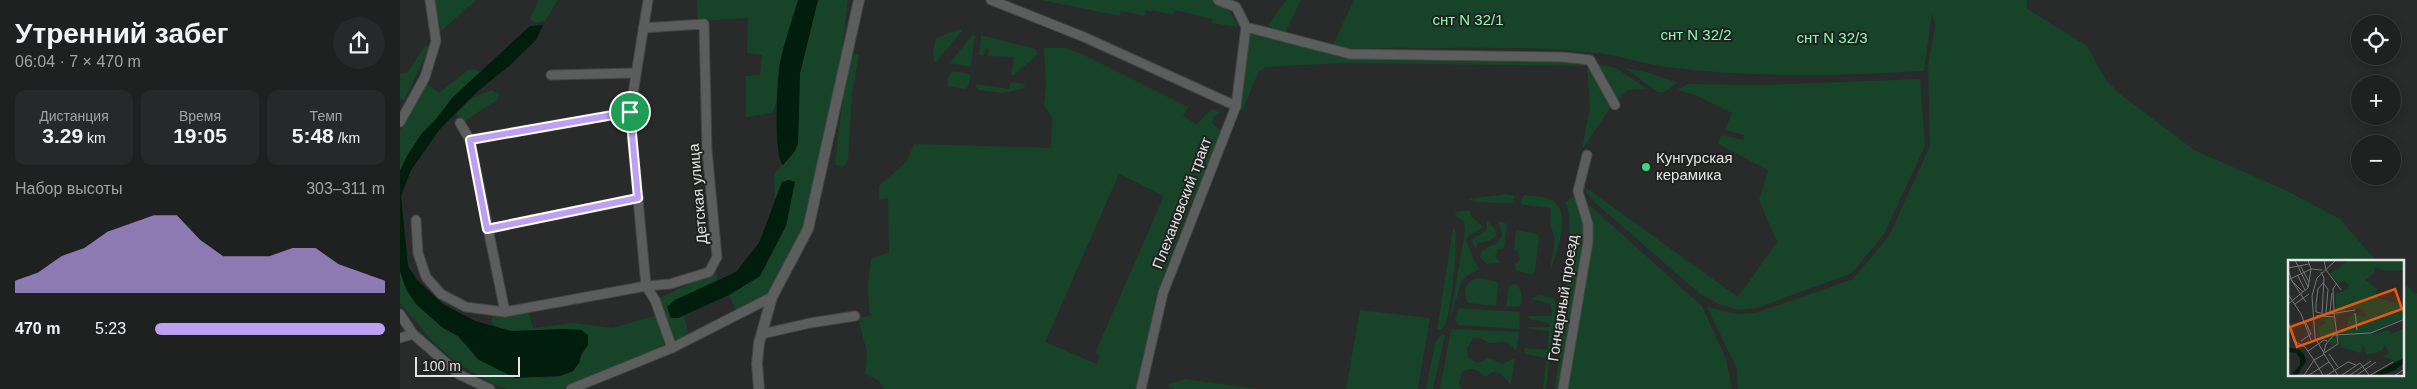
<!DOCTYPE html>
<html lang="ru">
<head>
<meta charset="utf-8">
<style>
  :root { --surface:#1f2020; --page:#272829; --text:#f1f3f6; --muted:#a1a3a5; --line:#3c3e3e; --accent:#bca0f2 }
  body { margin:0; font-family:Arial,sans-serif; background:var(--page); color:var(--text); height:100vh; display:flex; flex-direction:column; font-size:19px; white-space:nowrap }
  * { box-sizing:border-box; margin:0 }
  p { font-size:16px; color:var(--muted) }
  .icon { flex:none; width:28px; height:28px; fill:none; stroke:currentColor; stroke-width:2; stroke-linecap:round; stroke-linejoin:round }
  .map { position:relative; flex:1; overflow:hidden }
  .side { display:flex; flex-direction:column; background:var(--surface); width:400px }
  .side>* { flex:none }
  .controls { position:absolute; left:1951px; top:15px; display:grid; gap:10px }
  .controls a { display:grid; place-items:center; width:50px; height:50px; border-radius:50%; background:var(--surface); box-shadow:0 2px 12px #0003,0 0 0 1px var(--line); font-size:25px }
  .scale { position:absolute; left:15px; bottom:12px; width:105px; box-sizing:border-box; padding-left:5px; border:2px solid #e4e6e5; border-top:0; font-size:14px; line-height:18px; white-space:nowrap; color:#e4e6e5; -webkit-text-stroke:4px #202220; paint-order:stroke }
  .pin { position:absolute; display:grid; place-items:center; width:42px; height:42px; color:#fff; margin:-21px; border:2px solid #fff; border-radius:50%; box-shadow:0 1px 5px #0007 }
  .round { display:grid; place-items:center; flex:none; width:52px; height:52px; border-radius:26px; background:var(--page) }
  .summary { display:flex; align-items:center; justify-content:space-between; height:85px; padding:0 15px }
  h1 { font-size:28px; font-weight:800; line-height:38px }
  .stats { display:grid; grid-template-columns:repeat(3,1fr); gap:8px; height:85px; padding:5px 15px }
  .stats div { display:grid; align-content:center; border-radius:10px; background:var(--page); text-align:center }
  .stats b { font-size:21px; font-weight:800 }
  .stats small { font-size:14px; font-weight:400 }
  .stats p { font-size:14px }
  .chart { height:140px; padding:10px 15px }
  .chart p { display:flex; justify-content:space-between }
  .chart svg { width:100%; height:90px; margin-top:5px; fill:var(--accent); opacity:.7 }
  ul { padding:0 15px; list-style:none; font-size:16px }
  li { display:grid; grid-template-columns:80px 60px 1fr; align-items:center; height:38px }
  li i { height:12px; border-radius:6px; background:var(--accent) }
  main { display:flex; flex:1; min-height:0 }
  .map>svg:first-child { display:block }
  .green { fill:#174329; fill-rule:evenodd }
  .water { fill:#011d0c }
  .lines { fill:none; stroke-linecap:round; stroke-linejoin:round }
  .minor-casing { stroke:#444645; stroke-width:11 }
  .tertiary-casing { stroke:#444645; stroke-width:12 }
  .minor { stroke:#5c5e5d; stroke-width:9 }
  .tertiary { stroke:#5c5e5d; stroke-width:10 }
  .route-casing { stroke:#fff; stroke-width:10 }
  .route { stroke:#bca0f2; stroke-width:6 }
  .poi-dot { fill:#36d881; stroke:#202220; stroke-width:2 }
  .labels { text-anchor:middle; stroke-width:4; stroke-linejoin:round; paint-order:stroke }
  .park-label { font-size:15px; fill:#86fdb1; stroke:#202220 }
  .poi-label { font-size:15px; fill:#e4e6e5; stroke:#202220; text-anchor:start }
  .street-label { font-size:15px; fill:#e4e6e5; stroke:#202220 }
  .inset-road { fill:none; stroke:#747675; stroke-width:1 }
  .view { fill:#e8590c; fill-opacity:0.15; stroke:#e8590c; stroke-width:2.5 }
  .inset-edge { fill:none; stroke:#e4e6e5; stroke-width:2.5 }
</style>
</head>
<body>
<main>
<section class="side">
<div class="summary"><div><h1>Утренний забег</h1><p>06:04 · 7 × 470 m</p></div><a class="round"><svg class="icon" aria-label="share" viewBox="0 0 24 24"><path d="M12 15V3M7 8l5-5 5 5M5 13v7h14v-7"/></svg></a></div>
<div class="stats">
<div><p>Дистанция</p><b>3.29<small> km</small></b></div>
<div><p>Время</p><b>19:05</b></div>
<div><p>Темп</p><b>5:48<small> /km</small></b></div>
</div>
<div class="chart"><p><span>Набор высоты</span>303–311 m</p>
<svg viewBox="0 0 160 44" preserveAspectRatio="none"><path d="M0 44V38L10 34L20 26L30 22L40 14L50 10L60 6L70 6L80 18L90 26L100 26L110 26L120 22L130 22L140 30L150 34L160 38V44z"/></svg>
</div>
<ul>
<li><b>470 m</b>5:23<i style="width:100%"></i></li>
</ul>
</section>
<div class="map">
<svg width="2017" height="389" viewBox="0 0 2017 389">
  <rect width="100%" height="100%" fill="#292b2a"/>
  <!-- green -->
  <g class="green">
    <polygon points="34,0 76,0 41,31"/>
    <polygon points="139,0 158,0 145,21 134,23 130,18"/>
    <polygon points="297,0 398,0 380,63 377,102 372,113 346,117 346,76 360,75 362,55 347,53 348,18 298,21"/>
    <polygon points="418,0 448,0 441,58 407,223 369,296 337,312 329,295 360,276 382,182 375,201 374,174 395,151 398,143 400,73"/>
    <path d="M641,0H812C826,6 833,12 838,27L811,23L812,19L774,10L773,15L753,10L752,12L746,10L744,16L721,11L720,16Z"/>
    <polygon points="886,0 901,0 885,33 868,26"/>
    <path d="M954,0H1629L1627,1V9L1687,46L1706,80L1720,94L1794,150L1885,190L1940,219L1976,261L1890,262V375H2003V283L2017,294V389H1338L1337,369L1307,307L1337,314L1356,313L1453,279L1489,236L1530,146L1528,65L1535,26L1532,13L1524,71C1438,76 1352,78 1267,67C1243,64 1220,55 1197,53C1134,46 1070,48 1008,48C982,47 958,51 932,47Z"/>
    <polygon points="560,29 562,31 537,61 534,61 533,52 536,38"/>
    <polygon points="848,30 951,57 1164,59 1190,62 1212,105 1182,150 1190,107 1187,66 942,63 865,67 858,73 842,112 840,97"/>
    <polygon points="572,35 575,36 571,67 550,63"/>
    <polygon points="581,35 636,49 637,55 614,75 611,75 614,57 588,56 589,49 585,48 584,56 579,55"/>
    <polygon points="26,45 29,48 4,101 0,98 0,74 7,73"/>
    <path d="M644,48H665L682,54L788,107L783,116L797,124L811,109L821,112L813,117L812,123L822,132L787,213L756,296L738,389H484L478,380L465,374L467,352L458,318L473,315L469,312L468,286L471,259L489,252L488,198L479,199V186L507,161L514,144L651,148L652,118L644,105L646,87ZM719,174L764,196L695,353L700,356L697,364L645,342Z"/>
    <path d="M451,53L459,55L452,93L448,160L444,166L435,165C439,128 443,91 451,53Z"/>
    <polygon points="1195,63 1216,68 1247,89 1227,90 1215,102"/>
    <polygon points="1225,68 1250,73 1278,83 1264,92 1258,92"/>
    <path d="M75,69L80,72C65,87 51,101 38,117C22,137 10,146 0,171V131L25,82L39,93L68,70Z"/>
    <polygon points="552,71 570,74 569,84 566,89 547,86 548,78"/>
    <polygon points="1520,79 1525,146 1484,234 1452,273 1357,308 1339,310 1319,304 1300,294 1191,199 1182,185 1338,297 1377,242 1359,200 1368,170 1318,144 1321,135 1343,140 1344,135 1325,130 1332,113 1293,94 1277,90 1288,84 1363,85"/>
    <polygon points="611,82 625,84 624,88 603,93 579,90 576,88 576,84 609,89"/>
    <polygon points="91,90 98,93 99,96 97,100 69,118 65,123 56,114 69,100"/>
    <polygon points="1107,194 1115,196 1112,203 1074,202 1069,199"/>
    <path d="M1124,195C1132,196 1145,196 1152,200C1173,212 1156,255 1150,271L1155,238L1150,224L1151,208L1123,205L1120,202Z"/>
    <path d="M1174,196L1187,203L1302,306L1326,359L1332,389H1155C1159,361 1179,221 1165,203Z"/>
    <path d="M1069,210L1072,217L1082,226C1079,233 1070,233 1066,240L1075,263L1080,269L1068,275L1062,280L1050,319L1065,231L1064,221L1056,216L1055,212Z"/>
    <polygon points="1087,221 1095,229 1097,235 1089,241 1078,243 1076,248 1071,240 1086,231"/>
    <polygon points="1099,221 1107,224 1104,248 1099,249 1095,256 1100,263 1087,264 1080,257 1081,252 1090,246 1097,244 1102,236 1102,232 1098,223"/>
    <path d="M1053,228L1055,229C1058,241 1051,315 1045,325C1044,328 1042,329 1039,330H1037Z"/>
    <polygon points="1116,230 1137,234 1139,238 1135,270 1132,275 1116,270 1115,265 1120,259 1118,252 1114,250"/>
    <polygon points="315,266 317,280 315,282 275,300 278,318 284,316 288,331 279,339 270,337 258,302 260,298 309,274"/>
    <path d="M0,271L6,289L16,304L43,328L58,336L79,360L143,378L160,376L173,371L188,345L181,330C157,328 109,339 92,323V317L96,314L128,309L133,328L174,323L212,328L255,316L260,325L265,348L162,389H107L89,382L59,364L35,344L0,303Z"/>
    <path d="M1078,278L1095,281L1098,284L1096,306L1068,303C1061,291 1066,281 1078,278Z"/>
    <polygon points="1116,284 1121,291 1122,303 1118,307 1106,306 1109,285"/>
    <polygon points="1138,295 1153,298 1156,306 1146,389 1143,389 1146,358 1125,354 1124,350 1126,348 1148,350 1149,331 1130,329 1128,327 1150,327 1149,323 1129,319 1128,316 1152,316 1151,304 1132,299"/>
    <polygon points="1059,308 1120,312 1119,329 1059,325 1055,320"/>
    <polygon points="960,310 1030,318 1018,389 946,389"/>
    <path d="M1051,329L1119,332L1116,351C1107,338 1105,342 1092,343C1086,343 1081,336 1073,338L1067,349L1068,358L1078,363L1089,358L1103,364L1115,358L1111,385L1100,373L1092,372L1086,377C1078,370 1072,366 1062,372L1059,383L1062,389H1040Z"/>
    <polygon points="1042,334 1045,335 1033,389 1026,389 1035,342"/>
    <polygon points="785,379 858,389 775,389 766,385"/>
  </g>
  <!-- water -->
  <g class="water">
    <path d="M398,0H418L400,73L398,143L395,151L383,165C373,154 377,80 380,63C384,42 392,21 398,0Z"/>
    <polygon points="143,25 136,40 109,66 78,91 40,129 11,170 1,196 8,266 17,280 43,304 75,321 111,331 164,329 181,330 188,335 188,345 182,353 179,363 173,371 160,376 115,378 79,360 58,336 43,328 16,304 6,289 0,271 0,171 7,156 22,133 37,118 52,98 130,26"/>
    <polygon points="389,180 395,182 386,226 360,276 329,295 278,318 271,318 267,307 275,300 336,272 359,243 382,182"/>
  </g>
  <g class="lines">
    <defs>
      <g id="minor">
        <polyline points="248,0 230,112 246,286 255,300 272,348"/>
        <polyline points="591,0 684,37 836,106"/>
        <polyline points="818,0 836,7 846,27 950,54 1163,57 1190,60 1215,105"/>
        <polyline points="151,75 235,73"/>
        <polyline points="0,122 25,77 36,41 30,0"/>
        <polyline points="60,123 70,140 105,312"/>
        <polyline points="70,140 230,112"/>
        <polyline points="16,220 18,253 26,277 41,294 66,307 105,312 246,286 270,284 309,272 317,257 307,150 304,24 243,28"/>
        <polyline points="87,229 239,198"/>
        <polyline points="0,314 13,334 60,375 90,389"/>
        <polyline points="362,334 410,323 455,316"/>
        <polyline points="0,338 13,334"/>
        <polyline points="171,389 272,348 372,297"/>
        <polyline points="741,389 763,293 836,106 846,27"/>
        <polyline points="1163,389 1188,242 1188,224 1178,191 1187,155"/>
      </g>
      <polyline id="tertiary" points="359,389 357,363 359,343 372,297 408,229 459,0"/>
    </defs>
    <!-- minor casing -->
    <use href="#minor" class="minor-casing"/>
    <!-- tertiary casing -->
    <use href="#tertiary" class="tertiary-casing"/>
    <!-- minor -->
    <use href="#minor" class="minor"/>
    <!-- tertiary -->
    <use href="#tertiary" class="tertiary"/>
  </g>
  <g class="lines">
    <defs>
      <polygon id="route" points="230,112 238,198 87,229 70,140"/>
    </defs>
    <!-- route casing -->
    <use href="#route" class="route-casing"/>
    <!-- route -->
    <use href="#route" class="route"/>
  </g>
  <!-- markers -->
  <circle class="poi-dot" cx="1246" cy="167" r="5"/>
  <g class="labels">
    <!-- park labels -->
    <g class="park-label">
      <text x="1068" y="25">снт N 32/1</text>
      <text x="1296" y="40">снт N 32/2</text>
      <text x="1432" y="43">снт N 32/3</text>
    </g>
    <!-- poi labels -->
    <g class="poi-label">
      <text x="1256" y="163">Кунгурская<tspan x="1256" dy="17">керамика</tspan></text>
    </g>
    <!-- street labels -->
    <g class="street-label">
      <text transform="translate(298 194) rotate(-95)" y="5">Детская улица</text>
      <text transform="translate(782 203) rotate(-69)" y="5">Плехановский тракт</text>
      <text transform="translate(1163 298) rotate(-81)" y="5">Гончарный проезд</text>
    </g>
  </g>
  <!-- overview -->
  <g transform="translate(1888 260)">
    <rect width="116" height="116" fill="#292b2a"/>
    <path d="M60,0H116V10L97,11L86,7V13L77,20L89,29L87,37L113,44L116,58L83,73H49L58,70L61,57L67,54L77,57L78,54L73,48L68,49L66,53L65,48L48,57V34L60,29L61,25L56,21L51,23L42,14ZM30,58H45L49,84L44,85L33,78L30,68L38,62ZM116,68V98L102,104L106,100L94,97L101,93L97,85L93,91L79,95L76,86L72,93L53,87L49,74H84L101,70L103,74Z" fill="#174329"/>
    <path d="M0,88L10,89L16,94L18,101L9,116H2L12,105V98L8,93L0,92ZM116,98V103L107,110L92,116L81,117Z" fill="#011d0c"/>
    <path class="inset-road" d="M7,0L20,27M36,0L38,10L53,30M12,5L21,22M0,8L21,4M0,9L4,21L18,42M33,12L36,18L34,54M10,16L17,30M0,20L23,9L34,10M3,20L15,32M35,23L40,29L38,53M0,34L13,54L23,80M0,44L20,28L23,9L20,0M7,44L21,34M42,51L44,33M46,52L50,84L36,93L27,78L24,36L29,18L48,0M46,52L45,29L49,23M33,53L28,52V44L30,29L35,23M67,53L69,70M28,56L67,50M32,56L47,57M0,61L6,81L17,87L26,100L15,117M13,81L23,74L18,63L15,64M20,91L36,80L39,81M36,94L51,117L72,103L81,115M41,94L50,107M18,117L41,102M36,117L60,102L68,105M36,117L26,100L35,95L38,84L46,75L83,73L117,59M59,117L83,101M66,117L88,102M79,117L105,102M104,117L117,109"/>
    <path class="view" d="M107,29L114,49L9,87L2,67Z"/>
    <rect width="116" height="116" class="inset-edge"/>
  </g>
</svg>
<div class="controls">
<a><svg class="icon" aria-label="locate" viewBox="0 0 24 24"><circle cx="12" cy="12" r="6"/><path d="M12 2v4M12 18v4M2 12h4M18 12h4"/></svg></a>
<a>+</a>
<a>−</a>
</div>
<div class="scale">100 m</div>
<div class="pin" style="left:230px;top:112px;background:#1e9e55"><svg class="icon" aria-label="arrive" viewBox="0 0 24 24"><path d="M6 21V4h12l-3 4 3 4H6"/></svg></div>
</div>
</main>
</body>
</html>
